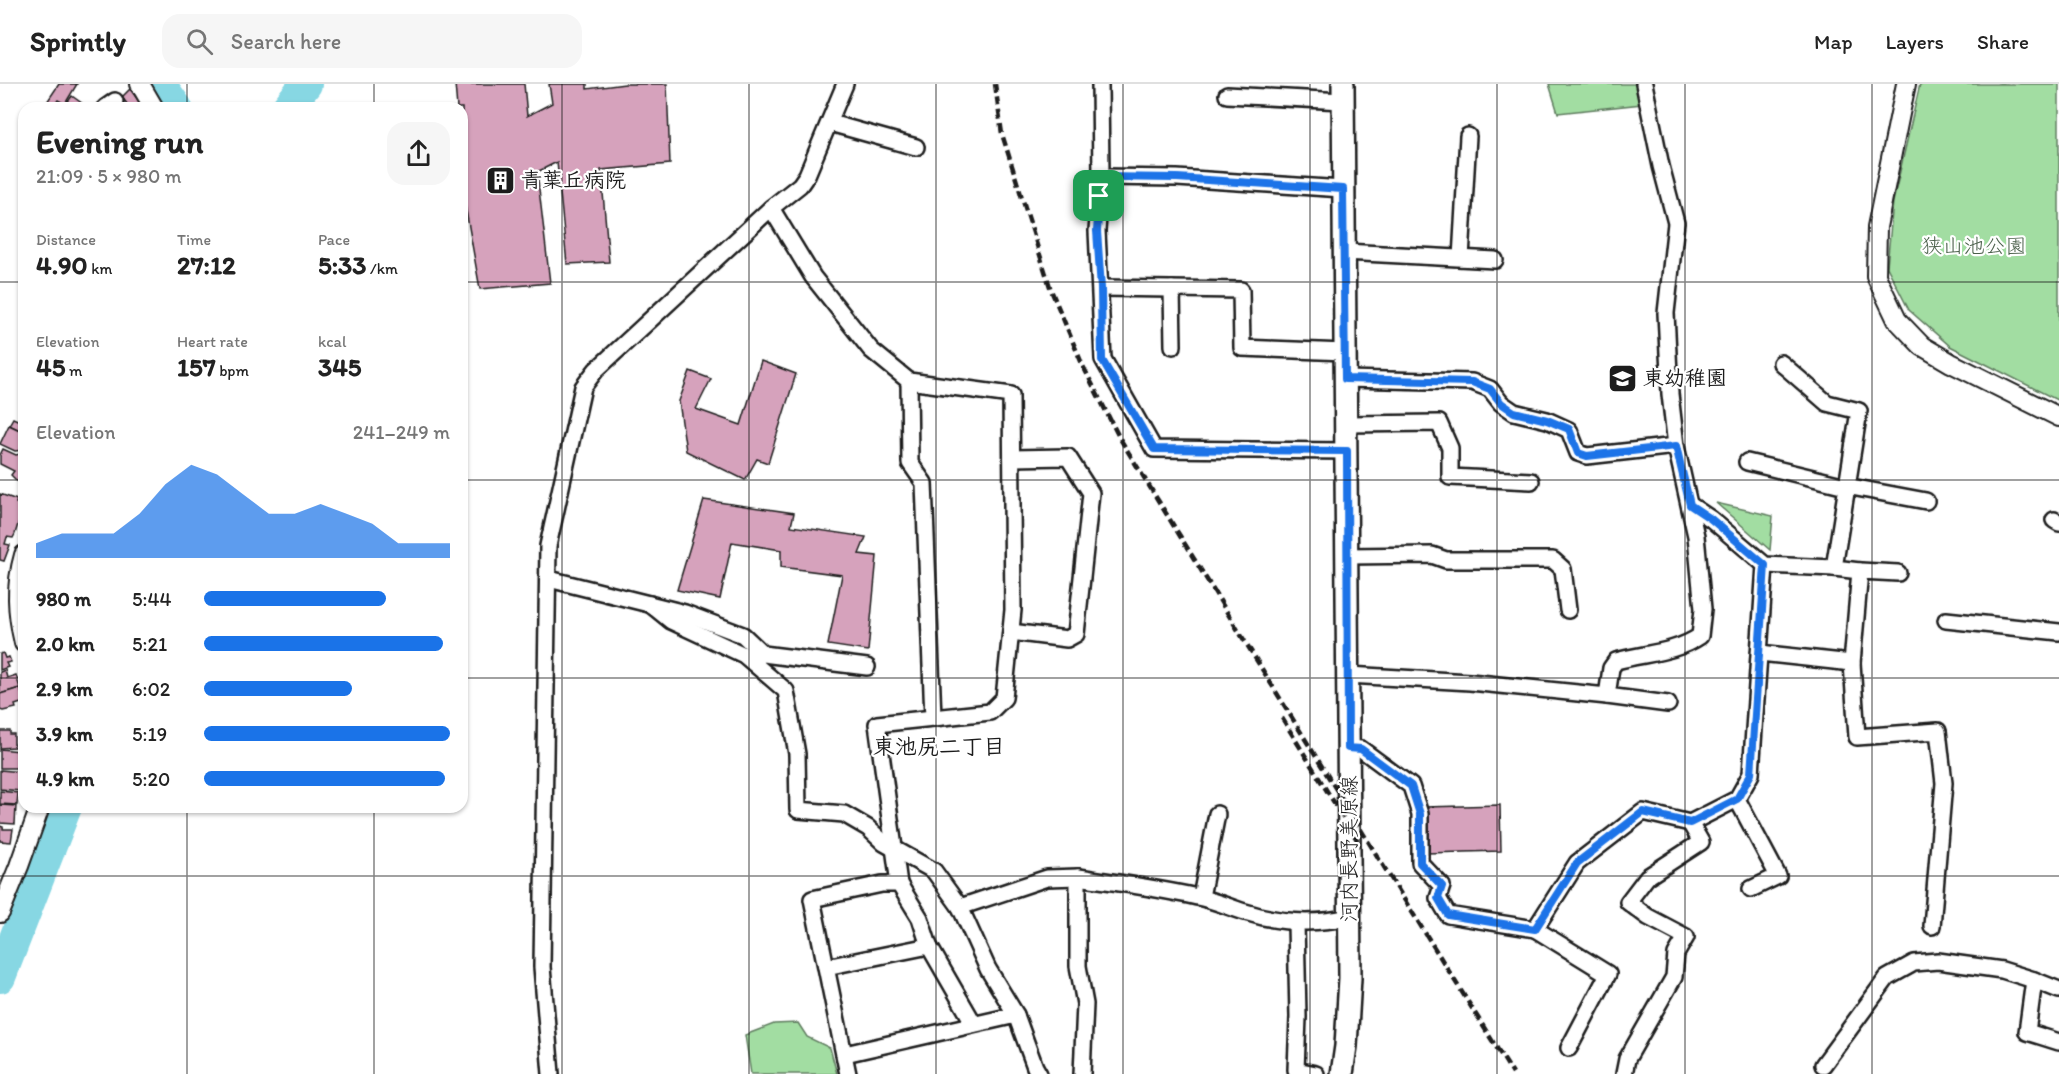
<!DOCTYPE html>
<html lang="en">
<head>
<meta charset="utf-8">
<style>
  :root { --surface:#fff; --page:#f6f6f6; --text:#222; --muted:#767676; --line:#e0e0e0; --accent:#1a73e8 }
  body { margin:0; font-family:Itim,"Klee One",sans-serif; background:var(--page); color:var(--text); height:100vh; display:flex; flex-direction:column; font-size:22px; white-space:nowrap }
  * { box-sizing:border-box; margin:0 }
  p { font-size:20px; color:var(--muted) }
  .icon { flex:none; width:33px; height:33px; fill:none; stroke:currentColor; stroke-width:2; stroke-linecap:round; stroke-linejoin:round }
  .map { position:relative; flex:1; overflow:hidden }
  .sheet { position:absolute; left:18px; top:18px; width:450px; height:711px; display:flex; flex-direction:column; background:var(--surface); border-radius:18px; box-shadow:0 2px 4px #0004 }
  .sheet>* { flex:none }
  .pin { position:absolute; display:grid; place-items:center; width:51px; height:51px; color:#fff; margin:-26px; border-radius:12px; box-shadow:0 3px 9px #0006 }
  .round { display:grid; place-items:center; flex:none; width:63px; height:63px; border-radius:18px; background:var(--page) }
  .summary { display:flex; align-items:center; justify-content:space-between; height:102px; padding:0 18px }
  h1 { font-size:33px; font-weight:700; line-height:45px }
  .metrics { display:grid; grid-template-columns:repeat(3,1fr); gap:9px; height:102px; padding:6px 18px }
  .metrics div { display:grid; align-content:center }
  .metrics b { font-size:26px; font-weight:700 }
  .metrics small { font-size:16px; font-weight:400 }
  .metrics p { font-size:16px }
  .chart { height:168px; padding:12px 18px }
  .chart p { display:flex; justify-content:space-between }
  .chart svg { width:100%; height:108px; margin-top:6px; fill:var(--accent); opacity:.7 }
  ul { padding:0 18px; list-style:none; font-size:20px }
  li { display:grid; grid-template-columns:96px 72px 1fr; align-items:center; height:45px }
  li i { height:15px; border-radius:8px; background:var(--accent) }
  header { display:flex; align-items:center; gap:36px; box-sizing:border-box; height:84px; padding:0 30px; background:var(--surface); border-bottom:2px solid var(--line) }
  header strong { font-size:28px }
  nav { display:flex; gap:33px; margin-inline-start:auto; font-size:21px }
  .search { width:420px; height:54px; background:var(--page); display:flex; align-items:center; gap:15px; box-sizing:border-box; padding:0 21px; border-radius:18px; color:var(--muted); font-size:22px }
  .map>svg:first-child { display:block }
  .green { fill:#a2dda2; stroke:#5f7c5f; stroke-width:1.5 }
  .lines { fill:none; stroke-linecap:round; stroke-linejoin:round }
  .river { stroke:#87d7e3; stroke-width:32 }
  .building { fill:#d6a2bc; stroke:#1c1c1c; stroke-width:1.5 }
  .minor-casing { stroke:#1c1c1c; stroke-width:20 }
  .tertiary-casing { stroke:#1c1c1c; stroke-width:22 }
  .secondary-casing { stroke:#1c1c1c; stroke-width:26 }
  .minor { stroke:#fff; stroke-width:15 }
  .tertiary { stroke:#fff; stroke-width:18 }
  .secondary { stroke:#fff; stroke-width:21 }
  .rail { stroke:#1c1c1c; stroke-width:4.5; stroke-dasharray:9 4.5; stroke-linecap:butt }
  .route-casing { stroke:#fff; stroke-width:12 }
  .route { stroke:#1a73e8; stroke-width:8 }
  .grid { fill:none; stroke:#1c1c1c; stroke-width:1.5; stroke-opacity:0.55 }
  .labels { text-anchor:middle; stroke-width:4.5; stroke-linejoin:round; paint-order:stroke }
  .poi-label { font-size:21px; font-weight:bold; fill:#1c1c1c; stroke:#fff; text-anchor:start }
  .park-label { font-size:21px; fill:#4b604b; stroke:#fff }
  .street-label { font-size:21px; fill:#1c1c1c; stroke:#fff }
  .neighbourhood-label { font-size:22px; font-weight:bold; fill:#1c1c1c; stroke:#fff }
</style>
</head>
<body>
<header>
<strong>Sprintly</strong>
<div class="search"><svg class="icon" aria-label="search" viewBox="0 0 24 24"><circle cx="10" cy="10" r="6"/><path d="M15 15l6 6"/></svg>Search here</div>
<nav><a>Map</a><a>Layers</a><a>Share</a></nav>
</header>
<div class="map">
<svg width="2059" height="990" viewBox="0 0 2059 990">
  <rect width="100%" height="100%" fill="#fff"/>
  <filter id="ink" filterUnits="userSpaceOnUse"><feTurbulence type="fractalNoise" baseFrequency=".0167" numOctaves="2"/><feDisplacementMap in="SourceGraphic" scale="12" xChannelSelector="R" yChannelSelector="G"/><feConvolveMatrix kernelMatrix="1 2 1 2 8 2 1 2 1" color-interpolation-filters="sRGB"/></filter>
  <g filter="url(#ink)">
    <!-- green -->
    <g class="green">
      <polygon points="1549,0 1639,0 1642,20 1558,29"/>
      <polygon points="1920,0 2059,0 2059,317 1950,262 1909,226 1887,183 1893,118"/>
      <polygon points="1716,419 1773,432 1770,466"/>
      <polygon points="798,939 807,953 830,964 837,990 751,990 745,951 774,940"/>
    </g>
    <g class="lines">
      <!-- river -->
      <g class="river">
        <polyline points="160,0 177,24"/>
        <polyline points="287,24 306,0"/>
        <polyline points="0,893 66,723"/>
      </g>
    </g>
    <!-- building -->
    <g class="building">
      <polygon points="59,0 77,0 65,20 58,16 54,22 47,18"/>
      <polygon points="455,0 524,0 527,32 552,19 549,0 587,0 587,5 625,0 667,0 670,80 601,86 609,178 567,180 557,78 537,88 550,199 480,205 462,104 462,24 457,24"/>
      <polygon points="130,5 144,24 130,24 122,13"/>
      <polygon points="72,12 83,20 81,24 58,24 60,21 64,23"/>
      <polygon points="761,277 796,290 768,379 757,375 745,396 686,367 679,317 690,287 711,295 696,325 741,341"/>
      <polygon points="13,334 24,339 24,348 9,341"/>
      <polygon points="9,341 24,348 23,366 15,367 0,360"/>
      <polygon points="3,365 16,371 24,369 24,392 21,397 17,397 11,391 14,387 0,380 0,371"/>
      <polygon points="0,410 17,416 16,419 24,422 24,428 22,427 15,450 13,454 7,453 5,460 10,461 4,477 0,476"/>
      <polygon points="704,416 794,429 791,442 866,453 859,470 877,472 868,567 828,561 842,491 781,483 781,466 732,458 720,515 677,506"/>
      <polygon points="3,569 5,574 9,573 11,578 6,579 8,583 0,586 0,570"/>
      <polygon points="5,586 7,594 16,591 20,604 0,610 0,588"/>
      <polygon points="20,604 24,618 15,621 16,624 3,627 0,626 0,610"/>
      <polygon points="0,647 10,647 10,650 14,650 14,663 0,664"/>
      <polygon points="0,665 20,667 21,684 0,684"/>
      <polygon points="0,686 23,688 21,707 0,705"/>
      <polygon points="0,707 18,709 17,721 0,720"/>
      <polygon points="0,721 16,722 15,740 0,739"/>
      <polygon points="1500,721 1501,767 1426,769 1425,723"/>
      <polygon points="0,742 3,743 3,745 13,745 11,758 0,757"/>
    </g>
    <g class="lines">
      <defs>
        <g id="minor">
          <polyline points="1100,0 1101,93 1097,147 1103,275 1154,365 1347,367"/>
          <polyline points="1227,11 1343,17"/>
          <polyline points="105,24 115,17"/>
          <polyline points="830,39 916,63"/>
          <polyline points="1101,93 1177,94 1343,105"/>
          <polyline points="771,124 813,193 871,266 909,297 1011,311 1013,526 1004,614 990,628 877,640 899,800"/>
          <polyline points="1344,168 1495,176"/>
          <polyline points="1461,174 1468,52"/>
          <polyline points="1101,204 1241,206 1242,264 1345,268"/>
          <polyline points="1172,205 1173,262"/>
          <polyline points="1781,279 1827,319 1859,327 1834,484 1860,487"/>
          <polyline points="1345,295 1472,298 1490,305 1501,319 1514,328 1547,336 1569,346 1578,369 1587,372 1676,362"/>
          <polyline points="909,297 910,379 924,399 933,634"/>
          <polyline points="1346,340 1439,339 1450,364 1450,393 1531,397"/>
          <polyline points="1747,378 1846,402 1926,417"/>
          <polyline points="1690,421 1711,435 1765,481 1834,484"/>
          <polyline points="2054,436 2059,439"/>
          <polyline points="1347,472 1432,471 1446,476 1553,476 1563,485 1568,526"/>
          <polyline points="1898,489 1860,487 1852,579 1857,653 1938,647 1944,699 1932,842"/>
          <polyline points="549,495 685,529 743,551 763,570 867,583"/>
          <polyline points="650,520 671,537 744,571 786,607 797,670 798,726 844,730 868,744 884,759 934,787 960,823 1047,794 1078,793"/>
          <polyline points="1946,536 2059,548"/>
          <polyline points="1011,548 1067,555 1076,550 1091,409 1068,373 1012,374"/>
          <polyline points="1760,569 1852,579"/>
          <path d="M1348,591L1470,598L1607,612L1611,584L1616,577C1645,569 1675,569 1700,552L1703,525L1696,452L1676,362L1670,310L1666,229L1676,139L1661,82L1644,0"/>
          <polyline points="1607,612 1668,620"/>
          <polyline points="1348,664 1361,665 1411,702 1420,730 1420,779 1442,802 1438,814 1448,831 1535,845"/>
          <polyline points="1737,715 1778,792 1751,805"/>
          <polyline points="1201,813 1217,730"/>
          <polyline points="960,823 988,885 1016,931 1035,983 1039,990"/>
          <polyline points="1296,839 1298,933 1296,986 1316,990"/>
          <polyline points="826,883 929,862"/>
          <polyline points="2059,906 2034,896 2027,948 2059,958"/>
          <polyline points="1569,964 1608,890 1535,845 1577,779 1643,728 1690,739 1737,715 1751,690 1765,481"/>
          <polyline points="845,970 1016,931"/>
          <polyline points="1823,981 1887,894 1914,879 1938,877 2002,886 2034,896"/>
          <polyline points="551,990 542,883 548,462 583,303 596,286 771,124 800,101 807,91 845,0"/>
          <polyline points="848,990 812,815 882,800 899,800 920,834 929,862 974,940"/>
          <path d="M1082,990L1085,920L1078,882V793C1118,799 1157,804 1197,813C1213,816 1229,823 1245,828C1279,839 1314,841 1349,833"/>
          <polyline points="1624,990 1627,975 1674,893 1676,870 1686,853 1648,833 1628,818 1647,793 1701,758 1690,739"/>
        </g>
        <g id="tertiary">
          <polyline points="140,0 154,24"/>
          <polyline points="1906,0 1877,143 1876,192 1897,236 1922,262 1951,279 2059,333"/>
          <path d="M24,471C15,502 17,529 24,559"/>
          <polyline points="0,829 19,782 40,723"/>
        </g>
        <polyline id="secondary" points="1342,990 1346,962 1350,894 1343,0"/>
      </defs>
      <!-- minor casing -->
      <use href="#minor" class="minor-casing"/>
      <!-- tertiary casing -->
      <use href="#tertiary" class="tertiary-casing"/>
      <!-- secondary casing -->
      <use href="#secondary" class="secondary-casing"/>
      <!-- minor -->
      <use href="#minor" class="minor"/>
      <!-- tertiary -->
      <use href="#tertiary" class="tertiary"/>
      <!-- secondary -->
      <use href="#secondary" class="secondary"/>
      <!-- rail -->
      <g class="rail">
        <polyline points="995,0 1002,50 1051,206 1083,282 1119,353 1379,775 1513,990"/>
        <polyline points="1282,634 1359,759"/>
      </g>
    </g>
  </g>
  <g class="lines" filter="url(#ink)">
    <defs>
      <polygon id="route" points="1101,93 1177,94 1343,105 1345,295 1472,298 1490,305 1501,319 1514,328 1547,336 1569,345 1578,369 1587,372 1676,362 1690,421 1711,435 1765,481 1751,690 1737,715 1690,739 1643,728 1577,779 1535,845 1448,831 1438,814 1442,802 1420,779 1420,730 1411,702 1361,665 1348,664 1347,367 1154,365 1102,276 1101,204 1097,147"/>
    </defs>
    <!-- route casing -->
    <use href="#route" class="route-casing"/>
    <!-- route -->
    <use href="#route" class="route"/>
  </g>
  <!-- grid -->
  <path class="grid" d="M187,0V24M374,0V24M562,0V990M749,0V990M936,0V990M1123,0V990M1310,0V990M1497,0V990M1685,0V990M1872,0V990M0,198H24M462,198H2059M0,396H24M462,396H2059M0,594H24M462,594H2059M187,723V990M374,723V990M0,792H2059"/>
  <!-- icons -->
  <defs>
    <symbol id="building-square" viewBox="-11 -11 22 22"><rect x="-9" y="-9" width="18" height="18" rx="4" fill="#1c1c1c" stroke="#fff"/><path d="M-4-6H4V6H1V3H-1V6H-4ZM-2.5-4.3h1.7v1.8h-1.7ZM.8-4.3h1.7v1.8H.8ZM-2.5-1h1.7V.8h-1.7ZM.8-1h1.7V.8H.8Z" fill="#fff"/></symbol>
    <symbol id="school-square" viewBox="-11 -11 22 22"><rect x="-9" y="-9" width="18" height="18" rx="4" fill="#1c1c1c" stroke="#fff"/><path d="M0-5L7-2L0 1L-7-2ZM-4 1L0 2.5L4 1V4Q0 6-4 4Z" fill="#fff"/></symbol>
  </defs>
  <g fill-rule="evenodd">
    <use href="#building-square" x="484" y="80" width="33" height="33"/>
    <use href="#school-square" x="1606" y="278" width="33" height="33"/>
  </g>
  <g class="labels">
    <!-- poi labels -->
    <g class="poi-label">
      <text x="521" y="103">青葉丘病院</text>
      <text x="1643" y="301">東幼稚園</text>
    </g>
    <!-- park labels -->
    <g class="park-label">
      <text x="1974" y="169">狭山池公園</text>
    </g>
    <!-- street labels -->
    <g class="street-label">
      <text transform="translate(1349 765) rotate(-90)" y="7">河内長野美原線</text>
    </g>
    <!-- neighbourhood labels -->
    <g class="neighbourhood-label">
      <text x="939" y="670">東池尻二丁目</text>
    </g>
  </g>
</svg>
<div class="pin" style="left:1099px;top:112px;background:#1e9e55"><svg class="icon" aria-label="arrive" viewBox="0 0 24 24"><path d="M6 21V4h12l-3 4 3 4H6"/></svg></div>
<section class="sheet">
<div class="summary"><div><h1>Evening run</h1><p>21:09 · 5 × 980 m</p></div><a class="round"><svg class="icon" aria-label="share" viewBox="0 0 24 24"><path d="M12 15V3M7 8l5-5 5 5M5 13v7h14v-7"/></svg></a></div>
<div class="metrics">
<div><p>Distance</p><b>4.90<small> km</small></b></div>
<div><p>Time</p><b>27:12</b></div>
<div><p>Pace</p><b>5:33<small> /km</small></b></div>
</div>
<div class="metrics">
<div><p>Elevation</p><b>45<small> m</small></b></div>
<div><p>Heart rate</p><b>157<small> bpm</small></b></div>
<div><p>kcal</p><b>345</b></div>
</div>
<div class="chart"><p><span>Elevation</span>241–249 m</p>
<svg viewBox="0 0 160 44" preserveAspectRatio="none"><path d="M0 44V38L10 34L20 34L30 34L40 26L50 14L60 6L70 10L80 18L90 26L100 26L110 22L120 26L130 30L140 38L150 38L160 38V44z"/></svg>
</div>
<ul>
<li><b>980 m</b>5:44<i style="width:74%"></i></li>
<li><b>2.0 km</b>5:21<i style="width:97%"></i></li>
<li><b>2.9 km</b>6:02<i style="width:60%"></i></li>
<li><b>3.9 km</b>5:19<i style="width:100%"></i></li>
<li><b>4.9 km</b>5:20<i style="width:98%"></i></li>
</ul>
</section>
</div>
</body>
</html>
